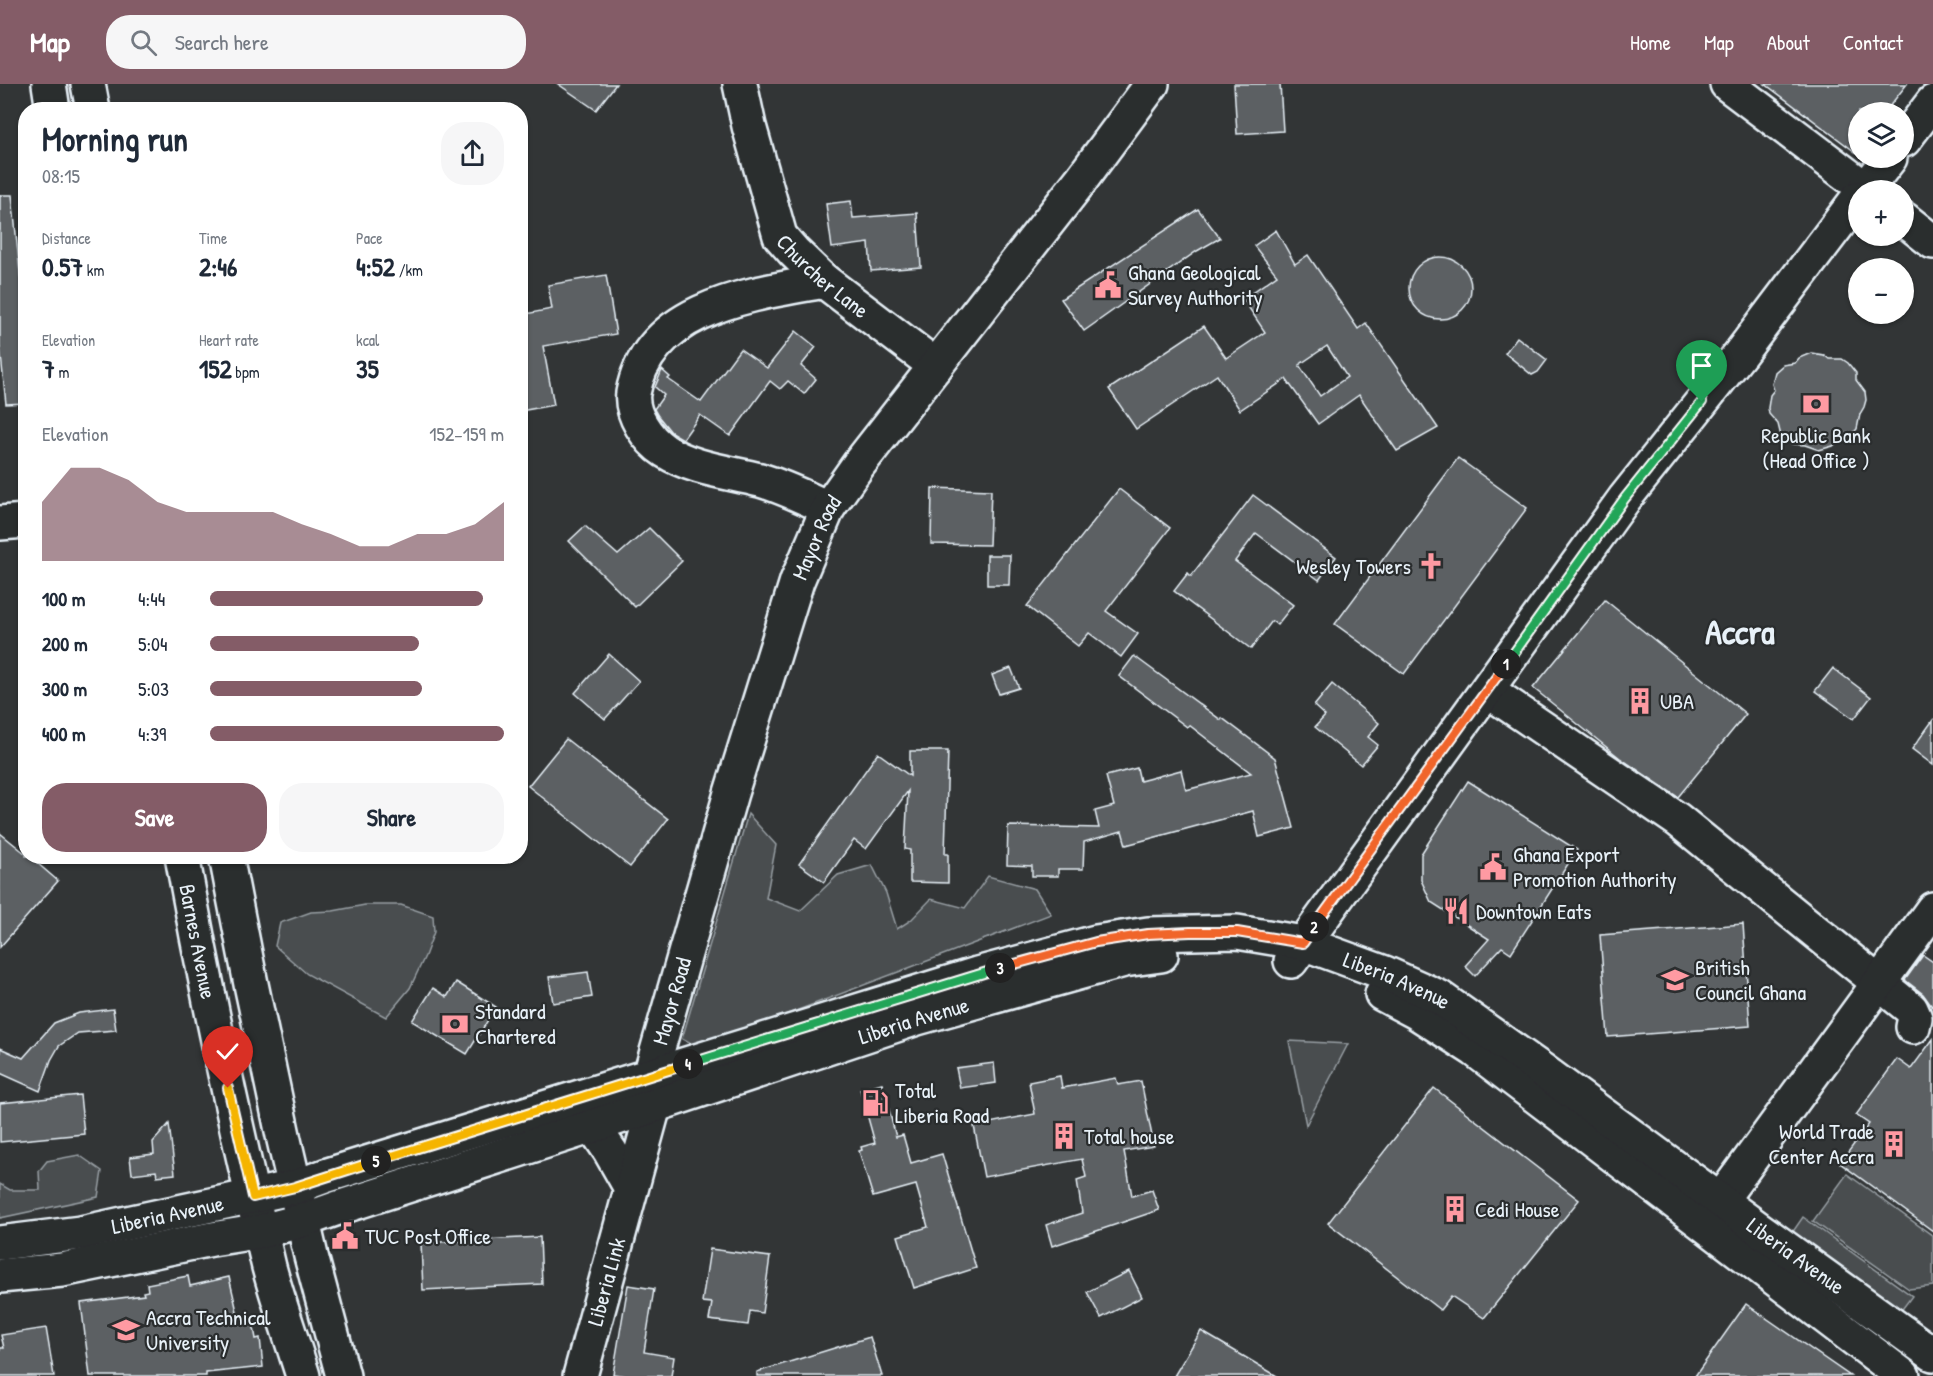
<!DOCTYPE html>
<html lang="en">
<head>
<meta charset="utf-8">
<style>
  :root { --surface:#fff; --page:#f6f6f7; --text:#1f2937; --muted:#747a83; --accent:#845c67 }
  body { margin:0; font-family:"Patrick Hand",sans-serif; background:var(--page); color:var(--text); height:100vh; display:flex; flex-direction:column; font-size:22px; white-space:nowrap }
  * { box-sizing:border-box; margin:0 }
  p { font-size:20px; color:var(--muted) }
  .icon { flex:none; width:33px; height:33px; fill:none; stroke:currentColor; stroke-width:2; stroke-linecap:round; stroke-linejoin:round }
  .map { position:relative; flex:1; overflow:hidden }
  .drawer { position:absolute; left:18px; top:18px; width:510px; height:762px; display:flex; flex-direction:column; background:var(--surface); border-radius:24px; box-shadow:0 2px 4px #0004 }
  .drawer>* { flex:none }
  .buttons { position:absolute; left:1848px; top:18px; display:grid; gap:12px }
  .buttons a { display:grid; place-items:center; width:66px; height:66px; border-radius:50%; background:var(--surface); box-shadow:0 2px 4px #0004; font-size:30px }
  .pin { position:absolute; display:grid; place-items:center; width:51px; height:51px; color:#fff; margin:-62px -26px; border-radius:50% 50% 50% 0; rotate:-45deg; box-shadow:0 0 6px #0007 }
  .pin .icon { rotate:45deg }
  .km { position:absolute; width:30px; height:30px; margin:-15px; border-radius:50%; background:#222; color:#fff; font-size:16px; line-height:30px; text-align:center }
  .round { display:grid; place-items:center; flex:none; width:63px; height:63px; border-radius:24px; background:var(--page) }
  .head { display:flex; align-items:center; justify-content:space-between; height:102px; padding:0 24px }
  h1 { font-size:33px; font-weight:700; line-height:45px }
  .figures { display:grid; grid-template-columns:repeat(3,1fr); gap:9px; height:102px; padding:6px 24px }
  .figures div { display:grid; align-content:center }
  .figures b { font-size:26px; font-weight:700 }
  .figures small { font-size:16px; font-weight:400 }
  .figures p { font-size:16px }
  .chart { height:168px; padding:12px 24px }
  .chart p { display:flex; justify-content:space-between }
  .chart svg { width:100%; height:108px; margin-top:6px; fill:var(--accent); opacity:.7 }
  .cta { display:flex; gap:12px; margin-top:auto; padding:12px 24px }
  .cta a { flex:1; height:69px; border-radius:24px; background:var(--accent); color:#fff; font-size:24px; font-weight:700; line-height:69px; text-align:center }
  .cta a+a { background:var(--page); color:var(--text) }
  ul { padding:0 24px; list-style:none; font-size:20px }
  li { display:grid; grid-template-columns:96px 72px 1fr; align-items:center; height:45px }
  li i { height:15px; border-radius:8px; background:var(--accent) }
  header { display:flex; align-items:center; gap:36px; box-sizing:border-box; height:84px; padding:0 30px; background:var(--accent); color:#fff }
  header strong { font-size:28px }
  nav { display:flex; gap:33px; margin-inline-start:auto; font-size:21px }
  .search { width:420px; height:54px; background:var(--page); display:flex; align-items:center; gap:15px; box-sizing:border-box; padding:0 21px; border-radius:24px; color:var(--muted); font-size:22px }
  .map>svg:first-child { display:block }
  .green { fill:#494d4f; stroke:#989fa4; stroke-width:1.5 }
  .building { fill:#5c6063; stroke:#e8f1f8; stroke-width:1.5; fill-rule:evenodd }
  .lines { fill:none; stroke-linecap:round; stroke-linejoin:round }
  .minor-casing { stroke:#e8f1f8; stroke-width:38 }
  .major-casing { stroke:#e8f1f8; stroke-width:38 }
  .minor { stroke:#2a2d2e; stroke-width:33 }
  .major { stroke:#2a2d2e; stroke-width:33 }
  .split-1-casing { stroke:#fff; stroke-width:12 }
  .split-2-casing { stroke:#fff; stroke-width:12 }
  .split-3-casing { stroke:#fff; stroke-width:12 }
  .split-4-casing { stroke:#fff; stroke-width:12 }
  .split-5-casing { stroke:#fff; stroke-width:12 }
  .split-6-casing { stroke:#fff; stroke-width:12 }
  .split-1 { stroke:#22a559; stroke-width:8 }
  .split-2 { stroke:#f0652b; stroke-width:8 }
  .split-3 { stroke:#f0652b; stroke-width:8 }
  .split-4 { stroke:#22a559; stroke-width:8 }
  .split-5 { stroke:#f5b400; stroke-width:8 }
  .split-6 { stroke:#f5b400; stroke-width:8 }
  .labels { text-anchor:middle; stroke-width:4.5; stroke-linejoin:round; paint-order:stroke }
  .poi-label { font-size:22px; fill:#e8f1f8; stroke:#2a2d2e; text-anchor:start }
  .street-label { font-size:22px; fill:#e8f1f8; stroke:#2a2d2e }
  .town-label { font-size:34px; font-weight:bold; fill:#e8f1f8; stroke:#2a2d2e }
</style>
</head>
<body>
<header>
<strong>Map</strong>
<div class="search"><svg class="icon" aria-label="search" viewBox="0 0 24 24"><circle cx="10" cy="10" r="6"/><path d="M15 15l6 6"/></svg>Search here</div>
<nav><a>Home</a><a>Map</a><a>About</a><a>Contact</a></nav>
</header>
<div class="map">
<svg width="1933" height="1292" viewBox="0 0 1933 1292">
  <rect width="100%" height="100%" fill="#323536"/>
  <filter id="ink" filterUnits="userSpaceOnUse"><feTurbulence type="fractalNoise" baseFrequency=".0167" numOctaves="2"/><feDisplacementMap in="SourceGraphic" scale="12" xChannelSelector="R" yChannelSelector="G"/><feConvolveMatrix kernelMatrix="1 2 1 2 8 2 1 2 1" color-interpolation-filters="sRGB"/></filter>
  <g filter="url(#ink)">
    <!-- green -->
    <g class="green">
      <polygon points="748,730 776,761 766,814 800,827 838,791 872,781 886,809 897,845 911,836 931,815 965,824 988,792 1035,805 1051,830 698,964 682,955"/>
      <polygon points="365,821 401,821 433,832 434,848 425,872 410,904 386,933 307,890 275,862 280,839 311,828 333,827"/>
      <polygon points="1289,957 1348,960 1306,1041"/>
      <polygon points="79,1071 102,1087 98,1113 0,1134 0,1100 10,1106 40,1106 39,1087 47,1077"/>
      <polygon points="1847,1090 1933,1152 1933,1202 1909,1205 1813,1137"/>
      <polygon points="1803,1133 1912,1212 1894,1236 1785,1159"/>
    </g>
    <!-- building -->
    <g class="building">
      <polygon points="558,0 616,0 596,26"/>
      <polygon points="1234,0 1280,0 1283,47 1237,50"/>
      <polygon points="1765,0 1907,0 1885,28 1858,28 1858,70"/>
      <polygon points="0,111 12,111 26,247 26,319 6,320 0,262"/>
      <polygon points="851,117 853,134 917,129 921,183 871,187 869,159 832,164 826,120"/>
      <polygon points="1198,125 1220,154 1197,167 1084,247 1061,215"/>
      <path d="M1276,146L1295,180L1308,171L1358,245L1366,239L1438,344L1397,367L1359,311L1318,340L1286,295L1240,326L1217,291L1136,345L1109,305L1204,242L1226,274L1265,248L1243,215L1277,191L1254,162ZM1327,262L1347,293L1320,312L1299,281Z"/>
      <circle cx="1440" cy="204" r="31"/>
      <polygon points="606,191 616,250 543,262 554,321 520,327 520,231 552,225 548,201"/>
      <polygon points="796,247 816,263 801,282 816,295 804,310 788,297 780,305 770,297 730,352 700,331 683,355 671,348 658,332 654,325 664,311 655,303 662,286 670,293 668,295 701,318 740,265 767,284"/>
      <polygon points="1517,253 1547,276 1538,288 1532,291 1505,269"/>
      <polygon points="1811,269 1824,271 1829,275 1842,275 1848,279 1856,289 1856,296 1865,308 1866,316 1864,323 1860,330 1857,345 1852,350 1839,357 1833,362 1819,366 1805,361 1792,360 1786,357 1781,352 1778,340 1769,330 1768,324 1770,311 1774,306 1772,300 1775,288 1783,281 1795,279 1799,274"/>
      <polygon points="1458,374 1527,424 1404,590 1335,540"/>
      <polygon points="932,404 991,406 989,461 931,460"/>
      <polygon points="1119,405 1170,444 1106,527 1138,550 1121,573 1089,549 1078,562 1027,522"/>
      <polygon points="1253,411 1336,473 1319,496 1256,449 1235,477 1293,521 1277,541 1272,537 1251,565 1174,507 1188,489 1191,492"/>
      <polygon points="585,442 618,471 649,444 682,477 635,523 569,457"/>
      <polygon points="987,471 1010,471 1009,501 987,501"/>
      <polygon points="1605,516 1746,630 1678,713 1620,674 1533,604"/>
      <polygon points="609,570 639,597 605,635 575,609"/>
      <polygon points="1134,572 1221,636 1222,634 1275,674 1294,744 1259,753 1253,727 1126,761 1122,747 1084,758 1083,785 1058,785 1058,792 1032,792 1032,782 1007,781 1008,742 1099,744 1095,727 1114,722 1106,692 1137,684 1140,697 1181,686 1186,706 1251,689 1189,641 1187,643 1119,592"/>
      <polygon points="1011,584 1019,604 999,610 992,591"/>
      <polygon points="1833,584 1871,613 1854,635 1815,607"/>
      <polygon points="1332,600 1379,639 1368,653 1378,661 1361,681 1315,643 1325,632 1314,622"/>
      <polygon points="1933,636 1933,681 1912,665"/>
      <polygon points="566,655 668,735 630,783 528,702"/>
      <polygon points="910,667 948,667 945,770 948,770 948,799 910,798 910,766 905,765 908,707 866,765 854,756 824,798 799,780 878,669 910,692"/>
      <polygon points="1468,697 1577,766 1511,869 1502,863 1475,892 1465,882 1489,855 1431,818 1421,796 1421,770"/>
      <polygon points="0,749 26,770 26,772 29,772 58,797 0,863"/>
      <polygon points="1743,840 1750,942 1608,953 1600,851"/>
      <polygon points="1923,871 1933,878 1933,924 1923,910 1905,896"/>
      <polygon points="588,888 592,913 553,919 549,893"/>
      <polygon points="456,898 496,923 467,970 412,937 433,904 447,913"/>
      <polygon points="113,925 116,946 78,949 59,962 51,976 40,1007 0,989 0,964 23,974 54,939 79,929"/>
      <polygon points="1933,955 1933,1147 1840,1079 1869,1040 1856,1031 1897,975 1911,985"/>
      <polygon points="994,979 996,999 960,1004 956,984"/>
      <polygon points="1060,992 1062,1004 1116,994 1118,1001 1141,997 1154,1062 1124,1067 1132,1112 1152,1106 1159,1126 1052,1162 1046,1141 1082,1129 1077,1096 1086,1093 1082,1075 984,1093 974,1042 1035,1030 1029,998"/>
      <polygon points="882,999 896,1053 903,1051 911,1079 942,1070 976,1184 914,1204 898,1152 928,1143 916,1101 873,1113 859,1067 862,1066 861,1063 875,1059 860,1005"/>
      <polygon points="1434,1004 1579,1116 1484,1234 1451,1212 1440,1226 1328,1139"/>
      <polygon points="80,1011 84,1050 0,1058 0,1019"/>
      <polygon points="169,1040 175,1090 157,1092 156,1087 132,1090 130,1073 154,1070 153,1058"/>
      <polygon points="540,1153 542,1200 423,1206 421,1159"/>
      <polygon points="710,1165 770,1173 762,1229 750,1227 748,1241 709,1236 712,1219 702,1218"/>
      <polygon points="1129,1187 1142,1213 1101,1234 1087,1208"/>
      <polygon points="188,1192 190,1202 229,1193 239,1236 252,1233 256,1255 260,1254 263,1283 206,1289 206,1292 90,1292 81,1219 144,1211 143,1208 148,1207 147,1200"/>
      <polygon points="628,1201 654,1205 644,1268 674,1273 671,1292 627,1292 613,1290"/>
      <polygon points="1746,1220 1850,1292 1695,1292"/>
      <polygon points="46,1244 54,1292 0,1292 0,1264 4,1264 1,1251"/>
      <polygon points="1201,1247 1277,1292 1174,1292"/>
      <polygon points="870,1253 882,1292 757,1292 757,1288"/>
    </g>
    <g class="lines">
      <defs>
        <g id="minor">
          <path id="s1" d="M740,0L749,42L780,152L794,168L824,197L936,282"/>
          <polyline points="1727,0 1867,106"/>
          <polyline points="1904,56 1933,18"/>
          <polyline points="1865,106 1890,74"/>
          <polyline points="1904,135 1933,158"/>
          <path d="M824,197C753,210 649,222 633,309C630,330 648,356 665,367C693,385 729,388 760,396C784,403 806,414 828,424"/>
          <polyline points="0,439 26,437"/>
          <polyline points="1487,606 1678,736 1911,925 1915,934 1913,943"/>
          <polyline points="1291,877 1625,414 1740,270 1858,114"/>
          <path id="s2" d="M650,992L731,709L797,497L828,424L859,380L1081,96L1152,0"/>
          <polyline points="593,1042 610,1067 631,1104"/>
          <polyline points="1720,1117 1933,825"/>
          <path id="s3" d="M580,1292L654,1022"/>
        </g>
        <g id="major">
          <polyline points="49,0 53,26"/>
          <polyline points="88,0 93,26"/>
          <path id="s4" d="M182,772C207,910 236,1047 269,1183C279,1220 292,1256 303,1292"/>
          <polyline points="226,772 251,900 284,1056 311,1172 343,1292"/>
          <polyline points="1382,910 1416,928 1475,966 1903,1292"/>
          <path id="s5" d="M0,1159L81,1149L295,1103L325,1092L977,890L1096,858L1148,850L1237,848L1303,859L1385,889L1439,913L1542,986L1759,1145L1933,1270"/>
          <path id="s6" d="M0,1192L62,1186L212,1155L262,1147L304,1136L335,1125L593,1042L917,934L1124,876L1161,871"/>
        </g>
      </defs>
      <!-- minor casing -->
      <use href="#minor" class="minor-casing"/>
      <!-- major casing -->
      <use href="#major" class="major-casing"/>
      <!-- minor -->
      <use href="#minor" class="minor"/>
      <!-- major -->
      <use href="#major" class="major"/>
    </g>
  </g>
  <g class="lines" filter="url(#ink)">
    <defs>
      <polyline id="split-1" points="1506,580 1625,414 1702,318"/>
      <polyline id="split-2" points="1314,843 1506,580"/>
      <polyline id="split-3" points="1000,884 1096,858 1148,850 1190,848 1237,848 1303,859 1314,843"/>
      <polyline id="split-4" points="688,980 1000,884"/>
      <polyline id="split-5" points="376,1077 688,980"/>
      <polyline id="split-6" points="228,1004 253,1113 295,1103 376,1077"/>
    </defs>
    <!-- split-1 casing -->
    <use href="#split-1" class="split-1-casing"/>
    <!-- split-2 casing -->
    <use href="#split-2" class="split-2-casing"/>
    <!-- split-3 casing -->
    <use href="#split-3" class="split-3-casing"/>
    <!-- split-4 casing -->
    <use href="#split-4" class="split-4-casing"/>
    <!-- split-5 casing -->
    <use href="#split-5" class="split-5-casing"/>
    <!-- split-6 casing -->
    <use href="#split-6" class="split-6-casing"/>
    <!-- split-1 -->
    <use href="#split-1" class="split-1"/>
    <!-- split-2 -->
    <use href="#split-2" class="split-2"/>
    <!-- split-3 -->
    <use href="#split-3" class="split-3"/>
    <!-- split-4 -->
    <use href="#split-4" class="split-4"/>
    <!-- split-5 -->
    <use href="#split-5" class="split-5"/>
    <!-- split-6 -->
    <use href="#split-6" class="split-6"/>
  </g>
  <!-- icons -->
  <defs>
    <symbol id="civic-bare" viewBox="-9 -9 18 18"><path d="M-.6-6.5H3V-4.5H.6V-3L4-1V1h2V6H-6V1h2V-1L-.6-3ZM-1.2 2.5V6h2.4V2.5Z" fill="#ff9aa2" stroke="#2a2d2e" stroke-width="2.5" paint-order="stroke"/></symbol>
    <symbol id="bank-bare" viewBox="-9 -9 18 18"><path d="M-6-4H6V4H-6ZM0-2.3a2.3 2.3 0 1 0 0 4.6a2.3 2.3 0 1 0 0-4.6Z" fill="#ff9aa2" stroke="#2a2d2e" stroke-width="2.5" paint-order="stroke"/></symbol>
    <symbol id="church-bare" viewBox="-9 -9 18 18"><path d="M-1.2-6h2.4v3.5h3.3v2.4h-3.3V6h-2.4V-.1h-3.3v-2.4h3.3Z" fill="#ff9aa2" stroke="#2a2d2e" stroke-width="2.5" paint-order="stroke"/></symbol>
    <symbol id="building-bare" viewBox="-9 -9 18 18"><path d="M-4-6H4V6H1V3H-1V6H-4ZM-2.5-4.3h1.7v1.8h-1.7ZM.8-4.3h1.7v1.8H.8ZM-2.5-1h1.7V.8h-1.7ZM.8-1h1.7V.8H.8Z" fill="#ff9aa2" stroke="#2a2d2e" stroke-width="2.5" paint-order="stroke"/></symbol>
    <symbol id="restaurant-bare" viewBox="-9 -9 18 18"><path d="M-5-6h1v4h1v-4h1v4h1v-4h1v5L-1.5 .5V6h-2V.5L-5-1ZM5-6V6H3V1.5H1.5Q1.5-4 5-6Z" fill="#ff9aa2" stroke="#2a2d2e" stroke-width="2.5" paint-order="stroke"/></symbol>
    <symbol id="university-bare" viewBox="-9 -9 18 18"><path d="M0-5L7-2L0 1L-7-2ZM-4 1L0 2.5L4 1V4Q0 6-4 4Z" fill="#ff9aa2" stroke="#2a2d2e" stroke-width="2.5" paint-order="stroke"/></symbol>
    <symbol id="fuel-bare" viewBox="-9 -9 18 18"><path d="M-5.5-6h7V0h2V4h1.3V-2.5L3-4.5l.8-.8L6-3V5H2.5V1h-1V6h-7ZM-4.2-4.7v3.2H.2V-4.7Z" fill="#ff9aa2" stroke="#2a2d2e" stroke-width="2.5" paint-order="stroke"/></symbol>
  </defs>
  <g fill-rule="evenodd">
    <use href="#civic-bare" x="1089" y="182" width="38" height="38"/>
    <use href="#bank-bare" x="1797" y="301" width="38" height="38"/>
    <use href="#church-bare" x="1412" y="463" width="38" height="38"/>
    <use href="#building-bare" x="1621" y="598" width="38" height="38"/>
    <use href="#civic-bare" x="1474" y="764" width="38" height="38"/>
    <use href="#restaurant-bare" x="1437" y="808" width="38" height="38"/>
    <use href="#university-bare" x="1656" y="877" width="38" height="38"/>
    <use href="#bank-bare" x="436" y="921" width="38" height="38"/>
    <use href="#fuel-bare" x="856" y="1000" width="38" height="38"/>
    <use href="#building-bare" x="1045" y="1033" width="38" height="38"/>
    <use href="#building-bare" x="1875" y="1041" width="38" height="38"/>
    <use href="#building-bare" x="1436" y="1106" width="38" height="38"/>
    <use href="#civic-bare" x="326" y="1133" width="38" height="38"/>
    <use href="#university-bare" x="107" y="1227" width="38" height="38"/>
  </g>
  <g class="labels">
    <!-- poi labels -->
    <g class="poi-label">
      <text x="1128" y="196">Ghana Geological<tspan x="1128" dy="25">Survey Authority</tspan></text>
      <text x="1816" y="359" text-anchor="middle">Republic Bank<tspan x="1816" dy="25">(Head Office )</tspan></text>
      <text x="1411" y="490" text-anchor="end">Wesley Towers</text>
      <text x="1660" y="625">UBA</text>
      <text x="1513" y="778">Ghana Export<tspan x="1513" dy="25">Promotion Authority</tspan></text>
      <text x="1476" y="835">Downtown Eats</text>
      <text x="1695" y="891">British<tspan x="1695" dy="25">Council Ghana</tspan></text>
      <text x="475" y="935">Standard<tspan x="475" dy="25">Chartered</tspan></text>
      <text x="895" y="1014">Total<tspan x="895" dy="25">Liberia Road</tspan></text>
      <text x="1874" y="1055" text-anchor="end">World Trade<tspan x="1874" dy="25">Center Accra</tspan></text>
      <text x="1084" y="1060">Total house</text>
      <text x="1475" y="1133">Cedi House</text>
      <text x="365" y="1160">TUC Post Office</text>
      <text x="146" y="1241">Accra Technical<tspan x="146" dy="25">University</tspan></text>
    </g>
    <!-- street labels -->
    <g class="street-label">
      <text dy="8" stroke="none"><textPath href="#s1" startOffset="216">Churcher Lane</textPath></text>
      <text dy="8" stroke="none"><textPath href="#s2" startOffset="564">Mayor Road</textPath></text>
      <text dy="8" stroke="none"><textPath href="#s4" startOffset="87">Barnes Avenue</textPath></text>
      <text dy="8" stroke="none"><textPath href="#s5" startOffset="1448">Liberia Avenue</textPath></text>
      <text dy="8" stroke="none"><textPath href="#s2" startOffset="78">Mayor Road</textPath></text>
      <text dy="8" stroke="none"><textPath href="#s6" startOffset="951">Liberia Avenue</textPath></text>
      <text dy="8" stroke="none"><textPath href="#s5" startOffset="170">Liberia Avenue</textPath></text>
      <text dy="8" stroke="none"><textPath href="#s5" startOffset="1934">Liberia Avenue</textPath></text>
      <text dy="8" stroke="none"><textPath href="#s3" startOffset="98">Liberia Link</textPath></text>
    </g>
    <!-- town labels -->
    <g class="town-label">
      <text x="1740" y="560">Accra</text>
    </g>
  </g>
</svg>
<div class="buttons">
<a><svg class="icon" aria-label="layers" viewBox="0 0 24 24"><path d="M12 4l9 5-9 5-9-5zM3 14l9 5 9-5"/></svg></a>
<a>+</a>
<a>−</a>
</div>
<div class="pin" style="left:1702px;top:318px;background:#1e9e55"><svg class="icon" aria-label="arrive" viewBox="0 0 24 24"><path d="M6 21V4h12l-3 4 3 4H6"/></svg></div>
<div class="pin" style="left:228px;top:1004px;background:#d93025"><svg class="icon" aria-label="check" viewBox="0 0 24 24"><path d="M5 12l5 5 9-10"/></svg></div>
<b class="km" style="left:1506px;top:580px">1</b>
<b class="km" style="left:1314px;top:843px">2</b>
<b class="km" style="left:1000px;top:884px">3</b>
<b class="km" style="left:688px;top:980px">4</b>
<b class="km" style="left:376px;top:1077px">5</b>
<section class="drawer">
<div class="head"><div><h1>Morning run</h1><p>08:15</p></div><a class="round"><svg class="icon" aria-label="share" viewBox="0 0 24 24"><path d="M12 15V3M7 8l5-5 5 5M5 13v7h14v-7"/></svg></a></div>
<div class="figures">
<div><p>Distance</p><b>0.57<small> km</small></b></div>
<div><p>Time</p><b>2:46</b></div>
<div><p>Pace</p><b>4:52<small> /km</small></b></div>
</div>
<div class="figures">
<div><p>Elevation</p><b>7<small> m</small></b></div>
<div><p>Heart rate</p><b>152<small> bpm</small></b></div>
<div><p>kcal</p><b>35</b></div>
</div>
<div class="chart"><p><span>Elevation</span>152–159 m</p>
<svg viewBox="0 0 160 44" preserveAspectRatio="none"><path d="M0 44V20L10 6L20 6L30 11L40 20L50 24L60 24L70 24L80 24L90 29L100 33L110 38L120 38L130 33L140 33L150 29L160 20V44z"/></svg>
</div>
<ul>
<li><b>100 m</b>4:44<i style="width:93%"></i></li>
<li><b>200 m</b>5:04<i style="width:71%"></i></li>
<li><b>300 m</b>5:03<i style="width:72%"></i></li>
<li><b>400 m</b>4:39<i style="width:100%"></i></li>
</ul>
<div class="cta"><a>Save</a><a>Share</a></div>
</section>
</div>
</body>
</html>
